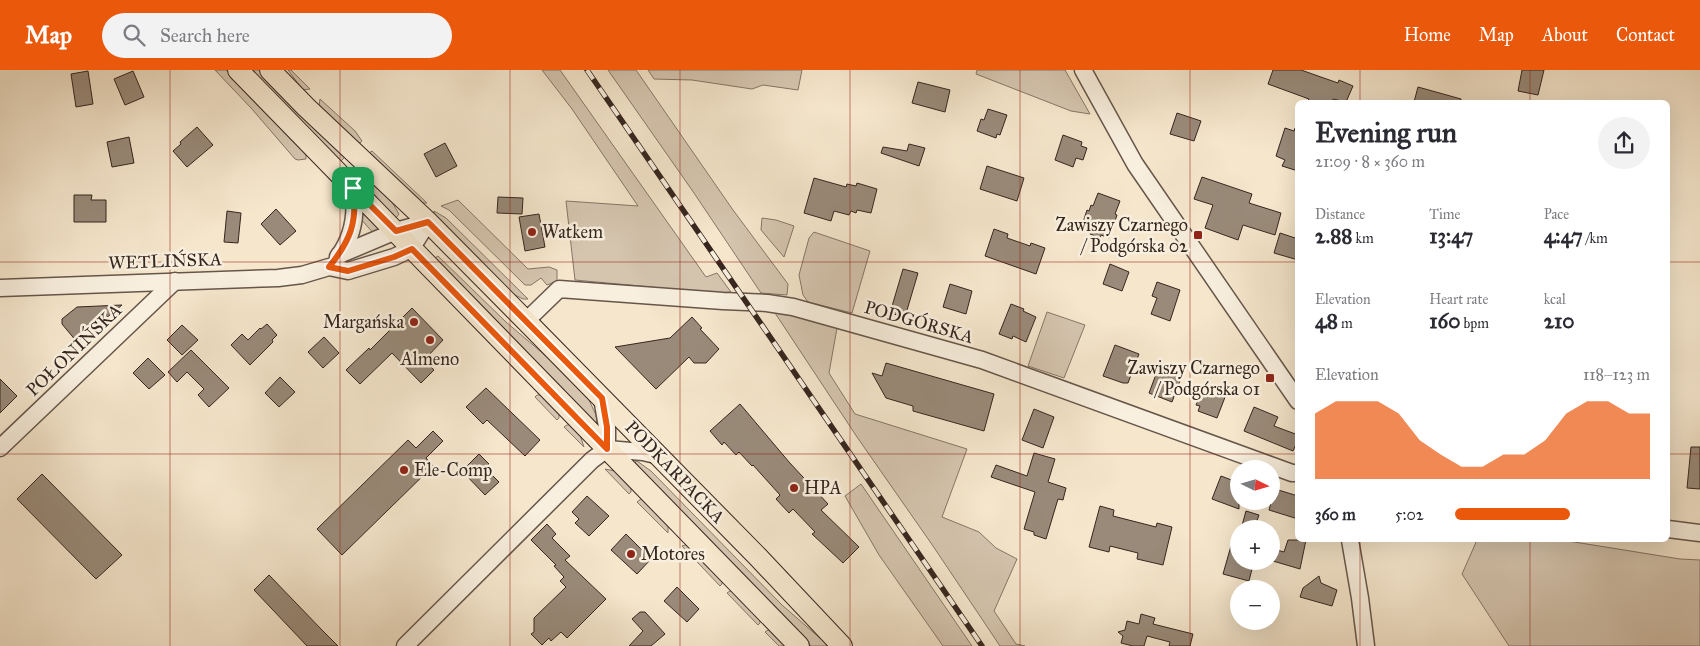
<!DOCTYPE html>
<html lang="en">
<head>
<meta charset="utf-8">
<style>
  :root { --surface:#fff; --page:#f2f2f3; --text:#2b2b33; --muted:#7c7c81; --accent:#ea580c }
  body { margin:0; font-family:"IM FELL Great Primer",serif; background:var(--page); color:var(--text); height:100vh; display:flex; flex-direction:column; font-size:19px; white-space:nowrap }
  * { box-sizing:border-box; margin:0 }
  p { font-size:16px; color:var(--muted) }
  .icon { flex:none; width:28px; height:28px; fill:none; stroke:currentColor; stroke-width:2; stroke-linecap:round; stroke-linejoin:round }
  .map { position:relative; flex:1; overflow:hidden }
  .sheet { position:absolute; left:1295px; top:30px; width:375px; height:442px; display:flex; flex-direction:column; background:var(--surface); border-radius:8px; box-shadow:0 5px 20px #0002 }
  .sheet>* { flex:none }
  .needle { width:32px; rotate:95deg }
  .fabs { position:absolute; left:1230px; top:390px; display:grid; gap:10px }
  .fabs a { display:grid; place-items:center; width:50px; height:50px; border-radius:50%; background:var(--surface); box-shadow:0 5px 20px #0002; font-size:25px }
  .pin { position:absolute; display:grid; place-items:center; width:42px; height:42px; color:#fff; margin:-21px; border-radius:10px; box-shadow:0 2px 8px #0006 }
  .round { display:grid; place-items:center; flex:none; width:52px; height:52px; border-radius:26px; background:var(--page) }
  .headline { display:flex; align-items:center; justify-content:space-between; height:85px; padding:0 20px }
  h1 { font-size:28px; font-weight:800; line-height:38px }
  .metrics { display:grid; grid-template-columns:repeat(3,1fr); gap:8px; height:85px; padding:5px 20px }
  .metrics div { display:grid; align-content:center }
  .metrics b { font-size:21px; font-weight:800 }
  .metrics small { font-size:14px; font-weight:400 }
  .metrics p { font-size:14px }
  .chart { height:140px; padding:10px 20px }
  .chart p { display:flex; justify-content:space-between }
  .chart svg { width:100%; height:90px; margin-top:5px; fill:var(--accent); opacity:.7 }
  ul { padding:0 20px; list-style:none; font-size:16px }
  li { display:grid; grid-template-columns:80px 60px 1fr; align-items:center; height:38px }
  li i { height:12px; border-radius:6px; background:var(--accent) }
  header { display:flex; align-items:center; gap:30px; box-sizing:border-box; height:70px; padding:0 25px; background:var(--accent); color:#fff }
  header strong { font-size:24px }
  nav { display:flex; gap:28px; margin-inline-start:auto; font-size:18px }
  .search { width:350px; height:45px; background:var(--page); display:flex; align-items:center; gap:12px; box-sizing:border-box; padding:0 18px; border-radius:28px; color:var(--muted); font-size:19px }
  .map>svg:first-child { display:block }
  .green { fill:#d5c5af; stroke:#867667 }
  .building { fill:#998a79; stroke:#36261f }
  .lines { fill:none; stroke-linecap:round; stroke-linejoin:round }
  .minor-casing { stroke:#66564a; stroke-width:19 }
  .major-casing { stroke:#36261f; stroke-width:22 }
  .minor { stroke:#f8efde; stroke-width:16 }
  .major { stroke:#f5e6cc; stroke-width:20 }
  .rail-casing { stroke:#36261f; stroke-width:5.5 }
  .rail { stroke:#f8efde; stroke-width:4; stroke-dasharray:11; stroke-linecap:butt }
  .route-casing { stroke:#fff; stroke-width:10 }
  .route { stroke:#ea580c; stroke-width:6 }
  .grid { fill:none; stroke:#8f2418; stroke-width:1; stroke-opacity:0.55 }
  .poi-dot { fill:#8f2418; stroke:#f8efde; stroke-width:2 }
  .labels { text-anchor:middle; stroke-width:5; stroke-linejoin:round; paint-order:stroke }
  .poi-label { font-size:18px; fill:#36261f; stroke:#f8efde; text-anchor:start }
  .street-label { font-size:18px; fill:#36261f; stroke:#f8efde }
</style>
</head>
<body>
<header>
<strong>Map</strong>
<div class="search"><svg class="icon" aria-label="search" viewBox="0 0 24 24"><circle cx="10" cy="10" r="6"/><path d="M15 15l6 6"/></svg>Search here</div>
<nav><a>Home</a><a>Map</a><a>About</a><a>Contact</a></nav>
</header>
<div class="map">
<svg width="1700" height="576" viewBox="0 0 1700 576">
  <rect width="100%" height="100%" fill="#f5e6cc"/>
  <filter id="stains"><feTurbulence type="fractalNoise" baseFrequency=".004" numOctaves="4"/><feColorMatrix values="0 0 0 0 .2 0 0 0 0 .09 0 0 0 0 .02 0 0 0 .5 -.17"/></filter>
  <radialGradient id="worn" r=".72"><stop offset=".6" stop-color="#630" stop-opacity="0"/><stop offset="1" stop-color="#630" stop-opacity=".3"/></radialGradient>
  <!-- green -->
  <g class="green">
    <polygon points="215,0 226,0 306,82 306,89 298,90 295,89 251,38"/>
    <polygon points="250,0 259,0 323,66 346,86 340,92"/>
    <polygon points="288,0 291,0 310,19 303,20"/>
    <polygon points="542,0 560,0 706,207 717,203 731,222 715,223 575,210 566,131 638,136 572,39"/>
    <polygon points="608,0 636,0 733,140 788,214 787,225 761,223 694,123"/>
    <polygon points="648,0 802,0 798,20 763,15 752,19 692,10 654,9"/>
    <polygon points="977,0 1065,0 1090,44 1071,41 976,4"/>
    <polygon points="320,29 355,61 362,71 359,74 319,36"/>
    <polygon points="372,81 427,133 422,133 369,83"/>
    <polygon points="356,96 392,132 399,144 396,148 350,103"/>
    <polygon points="458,130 528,199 549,197 557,200 557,211 547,215 541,208 531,215 525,215 449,140 441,136"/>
    <polygon points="359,138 382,161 375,165 359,147"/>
    <polygon points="434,141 446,148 528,229 523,229 513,224 434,146"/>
    <polygon points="762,148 776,150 794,156 784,187 761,160"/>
    <polygon points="814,162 870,181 852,243 808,232 803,225 799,205 809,168"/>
    <polygon points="438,186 506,252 574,310 589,330 596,345 597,352 595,353 435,188"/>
    <polygon points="1047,242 1085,255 1064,308 1028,296"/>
    <polygon points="775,243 814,249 837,258 829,303 855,344 967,379 942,447 979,462 996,478 1017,489 994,541 1016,574 1025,576 1000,576 933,476 857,367"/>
    <polygon points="537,325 544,325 559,341 559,348 557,350 535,327"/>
    <polygon points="572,354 579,362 584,377 564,357 567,355"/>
    <polygon points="637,391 651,401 782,535 829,576 811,576 635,394 635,392"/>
    <polygon points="605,399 615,401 631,415 631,422 629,424"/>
    <polygon points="861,414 972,576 943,576 879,485 845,426"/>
    <polygon points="642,428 668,452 668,463 637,432"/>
    <polygon points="1477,470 1562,470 1680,489 1700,490 1700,576 1509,576 1462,504"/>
    <polygon points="685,475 688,475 722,508 722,514 720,516 682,476"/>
    <polygon points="730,521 735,522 760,547 760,553 758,555 727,523"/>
    <polygon points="768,560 773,560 788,576 779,576 765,562"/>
  </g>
  <!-- building -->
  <g class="building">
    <polygon points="1273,0 1301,0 1338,13 1339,10 1353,16 1346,32 1333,29 1332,32 1307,32 1309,29 1268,14"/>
    <polygon points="1522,0 1544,0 1538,25 1518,21"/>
    <polygon points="88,1 93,34 76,37 71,4"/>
    <polygon points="133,1 144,27 125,35 114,9"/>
    <polygon points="918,12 950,20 945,42 912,33"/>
    <polygon points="1418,17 1461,29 1461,32 1414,32"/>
    <polygon points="988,39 1007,45 1000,65 997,64 996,68 977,61 981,49 984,50"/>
    <polygon points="1177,43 1201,51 1194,71 1170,64"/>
    <polygon points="197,57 213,75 187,97 173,81 181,74 180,72"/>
    <polygon points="1285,58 1294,61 1295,58 1298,58 1298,101 1282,96 1285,90 1276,86"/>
    <polygon points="1063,65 1082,72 1081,76 1087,78 1083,90 1076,88 1073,97 1055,90"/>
    <polygon points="129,67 134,93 112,97 107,72"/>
    <polygon points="445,73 457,96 436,107 424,84"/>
    <polygon points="909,74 925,78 919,96 881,83 883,77 907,81"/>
    <polygon points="987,96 1024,108 1017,131 980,119"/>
    <polygon points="1202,107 1252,124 1249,133 1281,143 1275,165 1243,155 1238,170 1205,158 1213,135 1194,129"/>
    <polygon points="814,108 846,117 847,114 856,116 857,113 877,119 871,143 857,140 856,143 851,141 849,145 834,141 831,151 804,143"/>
    <polygon points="1098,123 1120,131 1115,144 1117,145 1109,168 1101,165 1100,168 1090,164 1093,156 1083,152 1087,140 1089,141 1091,135 1093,136"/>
    <polygon points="74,125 92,125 91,130 106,130 106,152 74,152"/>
    <polygon points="498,127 523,128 522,144 497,143"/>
    <polygon points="276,139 296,161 280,175 261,154"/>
    <polygon points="227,141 241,143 238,173 224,172"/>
    <polygon points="539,144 545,177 525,181 519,147"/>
    <polygon points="994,159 1008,164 1007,168 1030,176 1031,173 1045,178 1036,204 985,186"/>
    <polygon points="1280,163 1298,169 1298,190 1274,183"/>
    <polygon points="1110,194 1129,202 1122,221 1103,214"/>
    <polygon points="903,199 918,203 905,247 890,243"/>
    <polygon points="1157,212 1180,220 1170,251 1151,244 1157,228 1152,226"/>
    <polygon points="950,214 972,221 966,244 943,237"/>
    <polygon points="1011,234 1024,239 1023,241 1036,247 1026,272 1013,266 1012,269 999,264"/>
    <polygon points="122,235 77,272 62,254 62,249 77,237"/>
    <polygon points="412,238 443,270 427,287 429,289 426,292 434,300 421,313 392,283 360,314 346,300 369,278 370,280"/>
    <polygon points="692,247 702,258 700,259 719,279 706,293 694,293 689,287 656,319 615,277 670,268"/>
    <polygon points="267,254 277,265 272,270 273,272 250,295 231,275 242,264 248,270 260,258 261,259"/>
    <polygon points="182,255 198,270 182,285 167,270"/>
    <polygon points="324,267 339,283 323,298 308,282"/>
    <polygon points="1115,275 1139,284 1128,313 1123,313 1103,306"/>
    <polygon points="191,280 229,318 209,337 198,325 204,319 187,302 177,312 168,302"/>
    <polygon points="148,288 165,305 149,319 133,303"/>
    <polygon points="886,293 994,324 984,361 913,341 913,336 886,328 872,303 882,306"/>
    <polygon points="1158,299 1181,308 1172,332 1149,323"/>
    <polygon points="280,307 295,322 279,337 265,323"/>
    <polygon points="0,309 17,326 0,343"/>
    <polygon points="1208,315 1227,322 1217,348 1198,341 1200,336 1196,335 1204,316 1207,317"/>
    <polygon points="486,318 540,370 525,386 487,350 483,354 466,337"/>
    <polygon points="740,334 789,392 828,434 821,440 859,477 843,493 812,464 815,462 793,439 789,443 776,429 780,425 753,395 752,396 739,382 736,385 724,372 722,375 710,361"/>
    <polygon points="1254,337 1278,347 1274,356 1298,365 1298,370 1293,381 1244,361"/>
    <polygon points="1034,339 1054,347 1043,378 1022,370"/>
    <polygon points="433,361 443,371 426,388 433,396 342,485 317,459 408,370 416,378"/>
    <polygon points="1691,377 1700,377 1700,419 1687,418"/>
    <polygon points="1034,383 1055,389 1048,412 1066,418 1063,430 1058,429 1046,469 1034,465 1034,462 1024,459 1035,422 991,407 996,395 1027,406"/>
    <polygon points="479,384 489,394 485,398 499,412 485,425 462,401"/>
    <polygon points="42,404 122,485 96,509 17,429"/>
    <polygon points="1221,406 1234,411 1233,413 1239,415 1239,439 1212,429"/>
    <polygon points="1275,419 1298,426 1298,449 1269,440"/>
    <polygon points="587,426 609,446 589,466 575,453 579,449 572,442"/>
    <polygon points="1100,436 1114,440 1113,446 1156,457 1157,453 1172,457 1163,495 1137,489 1138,483 1110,476 1109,482 1089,477"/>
    <polygon points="1246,441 1259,445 1254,459 1241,459"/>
    <polygon points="547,454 556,464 552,468 570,486 565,490 606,529 567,568 561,562 551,571 549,568 542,575 531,564 534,562 534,548 566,517 560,511 564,507 554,496 556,495 531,470"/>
    <polygon points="1235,462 1239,462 1239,491 1254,491 1249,511 1223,504"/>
    <polygon points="626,464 651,489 637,504 611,480"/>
    <polygon points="1288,470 1306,470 1300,499 1273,491 1277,480 1284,482"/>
    <polygon points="269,505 322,560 338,576 307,576 254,520"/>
    <polygon points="1319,506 1321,513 1337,520 1332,536 1300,527 1303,518"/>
    <polygon points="677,517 699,539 687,552 664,531"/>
    <polygon points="640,542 645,542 665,564 651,576 629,576 643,561 632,549"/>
    <polygon points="1141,544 1155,548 1153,554 1193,564 1190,576 1169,576 1170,572 1147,566 1144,576 1133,576 1121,573 1123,566 1118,562 1125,560 1127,551 1139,554"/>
  </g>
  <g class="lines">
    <defs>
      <g id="minor">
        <polyline points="1083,0 1135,94 1298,331"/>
        <polyline points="339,185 396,161 428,152"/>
        <path d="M338,187C354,166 357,143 353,118"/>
        <polyline points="0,218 278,208 302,205 329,197 348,201 394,187 411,179 428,152"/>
        <polyline points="526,251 559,219 723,231 767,233 793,237 982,290 1292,403 1298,403"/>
        <polyline points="602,328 607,357 607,379"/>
        <polyline points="0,378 175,211"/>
        <polyline points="1668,459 1700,463"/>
        <polyline points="1350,470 1360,528 1366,576"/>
        <polyline points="405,576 592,390 607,379 643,382 660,386"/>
      </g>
      <g id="major">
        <polyline points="238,0 799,576"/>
        <polyline points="270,0 306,37 428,152 526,251 758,487 842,576"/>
      </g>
    </defs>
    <!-- minor casing -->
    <use href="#minor" class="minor-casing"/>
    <!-- major casing -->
    <use href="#major" class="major-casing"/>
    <!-- minor -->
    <use href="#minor" class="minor"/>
    <!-- major -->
    <use href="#major" class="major"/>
    <defs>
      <polyline id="rail" points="587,0 982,576"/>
    </defs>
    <!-- rail casing -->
    <use href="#rail" class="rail-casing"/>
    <!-- rail -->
    <use href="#rail" class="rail"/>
  </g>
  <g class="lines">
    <defs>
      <path id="route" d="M353,118L396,161L428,152L602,328L607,357V379L412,179L394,187L348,201L329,197C350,171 358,152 353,118Z"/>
    </defs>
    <!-- route casing -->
    <use href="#route" class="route-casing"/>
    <!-- route -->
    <use href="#route" class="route"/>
  </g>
  <!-- grid -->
  <path class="grid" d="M170,0V576M340,0V576M510,0V576M680,0V576M850,0V576M1020,0V576M1190,0V576M1360,0V32M1530,0V32M0,192H1298M1668,192H1700M0,384H1298M1668,384H1700M1360,470V576M1530,470V576"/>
  <!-- markers -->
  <g class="poi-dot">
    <circle cx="532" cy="162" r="5"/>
    <rect x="1193" y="160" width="10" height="10" rx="2.5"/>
    <circle cx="414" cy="252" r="5"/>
    <circle cx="430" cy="270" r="5"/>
    <rect x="1265" y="303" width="10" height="10" rx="2.5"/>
    <circle cx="404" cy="400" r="5"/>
    <circle cx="794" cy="418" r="5"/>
    <circle cx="631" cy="484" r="5"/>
  </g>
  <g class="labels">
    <!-- poi labels -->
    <g class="poi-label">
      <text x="1188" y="161" text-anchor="end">Zawiszy Czarnego<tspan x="1188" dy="21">/ Podgórska 02</tspan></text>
      <text x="542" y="168">Watkem</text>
      <text x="404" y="258" text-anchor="end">Margańska</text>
      <text x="430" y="295" text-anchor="middle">Almeno</text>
      <text x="1260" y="304" text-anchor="end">Zawiszy Czarnego<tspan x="1260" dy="21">/ Podgórska 01</tspan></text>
      <text x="414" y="406">Ele-Comp</text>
      <text x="804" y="424">HPA</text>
      <text x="641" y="490">Motores</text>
    </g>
    <!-- street labels -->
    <g class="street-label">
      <text transform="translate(165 191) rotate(-2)" y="6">WETLIŃSKA</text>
      <text transform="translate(919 252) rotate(16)" y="6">PODGÓRSKA</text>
      <text transform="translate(74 280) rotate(-44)" y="6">POŁONIŃSKA</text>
      <text transform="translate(675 402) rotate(46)" y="6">PODKARPACKA</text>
    </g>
  </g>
  <rect width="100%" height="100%" filter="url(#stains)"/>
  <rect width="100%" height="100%" fill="url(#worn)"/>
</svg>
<div class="fabs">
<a><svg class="needle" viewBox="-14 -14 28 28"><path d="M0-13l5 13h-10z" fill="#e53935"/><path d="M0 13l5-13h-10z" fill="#7c7c81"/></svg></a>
<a>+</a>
<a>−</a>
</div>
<div class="pin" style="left:353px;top:118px;background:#1e9e55"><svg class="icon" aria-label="arrive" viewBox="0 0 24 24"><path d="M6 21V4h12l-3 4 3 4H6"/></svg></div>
<section class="sheet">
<div class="headline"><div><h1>Evening run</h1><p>21:09 · 8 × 360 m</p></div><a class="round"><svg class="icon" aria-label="share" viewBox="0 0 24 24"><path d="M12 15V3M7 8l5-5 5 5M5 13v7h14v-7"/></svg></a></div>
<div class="metrics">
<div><p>Distance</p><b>2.88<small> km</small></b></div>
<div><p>Time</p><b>13:47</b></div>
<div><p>Pace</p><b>4:47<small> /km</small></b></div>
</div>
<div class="metrics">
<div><p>Elevation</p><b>48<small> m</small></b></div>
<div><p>Heart rate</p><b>160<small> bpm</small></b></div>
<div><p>kcal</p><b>210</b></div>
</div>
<div class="chart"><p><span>Elevation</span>118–123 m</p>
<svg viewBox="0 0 160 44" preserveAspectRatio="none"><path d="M0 44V12L10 6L20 6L30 6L40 12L50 25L60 32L70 38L80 38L90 32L100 32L110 25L120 12L130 6L140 6L150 12L160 12V44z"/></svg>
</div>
<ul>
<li><b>360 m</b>5:02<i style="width:59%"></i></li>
</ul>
</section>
</div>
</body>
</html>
